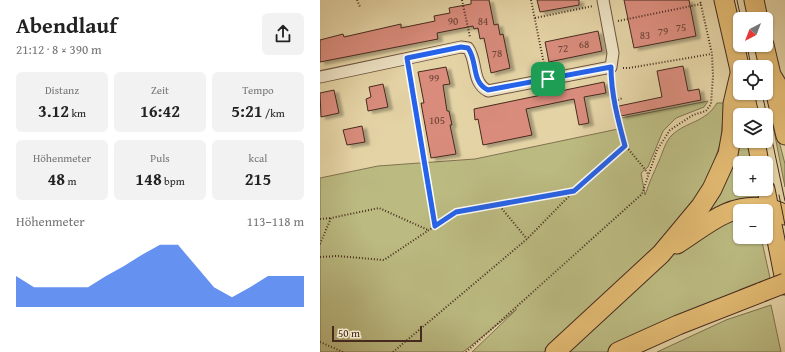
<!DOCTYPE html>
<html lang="de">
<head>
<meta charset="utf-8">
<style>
  :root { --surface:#fff; --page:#f2f2f2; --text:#222; --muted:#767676; --accent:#2563eb }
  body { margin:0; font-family:"Gentium Book Plus",serif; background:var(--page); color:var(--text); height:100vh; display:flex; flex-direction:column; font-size:15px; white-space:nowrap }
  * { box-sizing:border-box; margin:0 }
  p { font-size:13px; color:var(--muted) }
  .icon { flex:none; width:22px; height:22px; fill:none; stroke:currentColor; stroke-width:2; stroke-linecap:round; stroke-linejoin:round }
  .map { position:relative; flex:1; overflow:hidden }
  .drawer { display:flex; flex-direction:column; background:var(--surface); width:320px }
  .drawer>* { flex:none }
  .needle { width:26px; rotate:222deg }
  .tools { position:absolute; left:413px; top:12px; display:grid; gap:8px }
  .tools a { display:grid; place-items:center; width:40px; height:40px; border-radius:6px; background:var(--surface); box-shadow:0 1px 3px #0004; font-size:20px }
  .scale { position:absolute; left:12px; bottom:10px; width:90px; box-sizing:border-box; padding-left:4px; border:2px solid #462a1e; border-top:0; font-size:11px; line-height:14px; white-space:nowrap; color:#462a1e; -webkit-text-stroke:3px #ede2c4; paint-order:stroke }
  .pin { position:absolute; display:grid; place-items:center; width:34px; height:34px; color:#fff; margin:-17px; border-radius:8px; box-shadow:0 2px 6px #0006 }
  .round { display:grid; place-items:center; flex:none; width:42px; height:42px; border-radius:6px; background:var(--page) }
  .summary { display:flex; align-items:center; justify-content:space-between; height:68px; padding:0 16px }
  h1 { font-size:22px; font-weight:600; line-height:30px }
  .figures { display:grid; grid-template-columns:repeat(3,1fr); gap:6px; height:68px; padding:4px 16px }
  .figures div { display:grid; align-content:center; border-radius:6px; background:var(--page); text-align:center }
  .figures b { font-size:17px; font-weight:600 }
  .figures small { font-size:11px; font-weight:400 }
  .figures p { font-size:11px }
  .chart { height:112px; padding:8px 16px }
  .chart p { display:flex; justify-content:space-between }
  .chart svg { width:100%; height:72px; margin-top:4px; fill:var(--accent); opacity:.7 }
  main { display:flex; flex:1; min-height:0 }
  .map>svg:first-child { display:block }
  .green { fill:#bbba81; stroke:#807250 }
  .building { fill:#d98c7c; stroke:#462a1e; filter:url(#shadow) }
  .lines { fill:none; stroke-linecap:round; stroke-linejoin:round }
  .street-casing { stroke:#6e5440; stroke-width:13 }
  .primary-casing { stroke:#462a1e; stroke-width:19 }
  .highway-casing { stroke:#462a1e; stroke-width:21 }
  .path { stroke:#462a1e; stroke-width:2; stroke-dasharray:1 2; stroke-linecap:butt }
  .street { stroke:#ede2c4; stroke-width:11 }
  .primary { stroke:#e2ba72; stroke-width:17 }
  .highway { stroke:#e2ba72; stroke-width:19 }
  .tram { stroke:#462a1e; stroke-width:1 }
  .highway-bridge-casing { stroke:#462a1e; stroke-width:21; stroke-linecap:butt }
  .highway-bridge { stroke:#e2ba72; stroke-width:19 }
  .route-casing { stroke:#fff; stroke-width:8 }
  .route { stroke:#2563eb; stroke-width:5 }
  .labels { text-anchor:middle; stroke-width:3.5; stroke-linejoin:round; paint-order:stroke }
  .number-label { font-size:11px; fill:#6b4236 }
</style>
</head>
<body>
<main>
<section class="drawer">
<div class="summary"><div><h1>Abendlauf</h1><p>21:12 · 8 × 390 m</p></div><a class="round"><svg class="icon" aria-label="share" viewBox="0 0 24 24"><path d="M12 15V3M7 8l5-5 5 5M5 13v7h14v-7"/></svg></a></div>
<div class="figures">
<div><p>Distanz</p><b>3.12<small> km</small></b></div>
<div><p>Zeit</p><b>16:42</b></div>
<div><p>Tempo</p><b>5:21<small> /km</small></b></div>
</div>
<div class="figures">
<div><p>Höhenmeter</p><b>48<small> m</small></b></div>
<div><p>Puls</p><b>148<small> bpm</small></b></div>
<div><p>kcal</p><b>215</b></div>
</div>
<div class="chart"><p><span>Höhenmeter</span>113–118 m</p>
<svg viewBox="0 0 160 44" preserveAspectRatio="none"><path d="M0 44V25L10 32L20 32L30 32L40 32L50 25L60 19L70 12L80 6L90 6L100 19L110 32L120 38L130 32L140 25L150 25L160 25V44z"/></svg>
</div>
</section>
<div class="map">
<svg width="465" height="352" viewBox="0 0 465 352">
  <defs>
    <filter id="shadow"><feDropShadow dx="4.5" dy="2.5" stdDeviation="1" flood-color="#0004"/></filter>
  </defs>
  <rect width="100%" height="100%" fill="#e4d3a5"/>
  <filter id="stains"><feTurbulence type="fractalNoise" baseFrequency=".005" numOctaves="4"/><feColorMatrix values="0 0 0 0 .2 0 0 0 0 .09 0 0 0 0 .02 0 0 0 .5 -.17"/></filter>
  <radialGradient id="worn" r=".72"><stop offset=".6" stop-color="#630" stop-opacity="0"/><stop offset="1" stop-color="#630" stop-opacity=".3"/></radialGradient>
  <!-- green -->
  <g class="green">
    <polygon points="447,95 465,164 465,187"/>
    <path d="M388,101L384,107L356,118L343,131L328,167L321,173L325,195C329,183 334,172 339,161C343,152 345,142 352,135C367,121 385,123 397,103H404L401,141L392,168L377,203L348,237L225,352H152L197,309L143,352H0V178L58,166L155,159L298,129L296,119Z"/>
    <polygon points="420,115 420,141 428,141 433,163 420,163 420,189 438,189 441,202 388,218 390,210 390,203"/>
    <polygon points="420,213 420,237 441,237 450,278 419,290 419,293 286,352 246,352 344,262 368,243"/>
    <polygon points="451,305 461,352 337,352 406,320"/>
  </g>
  <!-- building -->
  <g class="building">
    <polygon points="151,0 169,0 174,25 178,24 180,35 183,34 190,68 171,73 164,38 160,39 158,28 154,29 153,26 117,33 118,39 0,62 0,40 23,34 24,37 81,24 81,28 115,21 114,16 130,13 129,8 151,4"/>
    <polygon points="217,0 259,0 259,5 220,12"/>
    <polygon points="304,0 369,0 376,36 314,48"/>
    <polygon points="278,31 282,51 229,62 225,42"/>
    <polygon points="363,66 368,91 379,89 381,100 301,116 299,106 342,97 337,71"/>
    <polygon points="126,67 130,84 123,85 127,111 129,111 132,125 130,125 136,154 111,158 101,103 104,103 98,72"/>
    <polygon points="284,82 286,93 264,97 269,123 259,125 254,99 206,109 212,135 163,145 158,119 155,120 154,109"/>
    <polygon points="63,84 68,107 48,111 46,99 51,97 49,87"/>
    <polygon points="14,90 19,113 1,117 0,93"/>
    <polygon points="42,126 45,142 27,145 23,130"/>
  </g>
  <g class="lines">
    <defs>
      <path id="street" d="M0,77L141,47L148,48C158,62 151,82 168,91L291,67L293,53L283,0"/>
      <g id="primary">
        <polyline points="452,82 465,136"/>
        <polyline points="425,93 430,115"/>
        <polyline points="436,141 440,163"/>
        <polyline points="446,189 465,286"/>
      </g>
      <g id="highway">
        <polyline points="404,0 420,70"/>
        <polyline points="434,0 438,19"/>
        <polyline points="444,45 451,75 465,98"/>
        <path d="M357,244C386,226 408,203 444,208C451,209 459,211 465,215"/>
        <polyline points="235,352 341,254 381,206 392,189 408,154 412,132 413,104 420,74"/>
        <polyline points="298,352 358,325 442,292"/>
      </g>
    </defs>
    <!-- street casing -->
    <use href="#street" class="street-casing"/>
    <!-- primary casing -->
    <use href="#primary" class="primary-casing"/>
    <!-- highway casing -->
    <use href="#highway" class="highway-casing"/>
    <!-- path -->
    <g class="path">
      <polyline points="37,0 40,7"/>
      <polyline points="142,0 150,37"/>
      <polyline points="211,0 225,69"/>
      <polyline points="215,18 273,6"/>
      <polyline points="298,21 381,4"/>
      <polyline points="303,68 309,68 391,54"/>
      <polyline points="89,70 115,226"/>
      <polyline points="291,77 298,119 305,145 324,168 328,174"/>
      <polyline points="295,101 303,98"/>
      <polyline points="178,204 207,239"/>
      <polyline points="0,219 11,218"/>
      <polyline points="0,244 11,218 59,208 108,230"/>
      <polyline points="0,257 17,256 64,260 136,212 254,191 305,145"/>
      <polyline points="0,342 23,352"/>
      <polyline points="73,352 207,239 254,191"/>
      <polyline points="146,352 322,194 337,150 350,130 373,115 386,111 391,104 393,76 392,54 380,0"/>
    </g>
    <!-- street -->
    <use href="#street" class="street"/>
    <!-- primary -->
    <use href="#primary" class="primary"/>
    <!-- highway -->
    <use href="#highway" class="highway"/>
    <!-- tram -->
    <g class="tram">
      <polyline points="417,0 421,19"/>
      <polyline points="427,45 431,67"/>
      <polyline points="442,93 465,201"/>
      <polyline points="459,195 465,225"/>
    </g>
    <defs>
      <polyline id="highway-bridge" points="442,292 465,283"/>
    </defs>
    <!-- highway-bridge casing -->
    <use href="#highway-bridge" class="highway-bridge-casing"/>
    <!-- highway-bridge -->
    <use href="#highway-bridge" class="highway-bridge"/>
  </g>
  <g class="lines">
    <defs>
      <path id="route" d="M141,47L148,48C158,62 151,82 168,90L291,67C291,94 298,120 305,146L254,191L136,212L115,226L87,58Z"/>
    </defs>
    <!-- route casing -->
    <use href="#route" class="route-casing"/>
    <!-- route -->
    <use href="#route" class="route"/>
  </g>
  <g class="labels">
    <!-- number labels -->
    <g class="number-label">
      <text x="133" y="25">90</text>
      <text x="163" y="25">84</text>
      <text x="361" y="31">75</text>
      <text x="343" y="35">79</text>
      <text x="325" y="39">83</text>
      <text x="264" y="48">68</text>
      <text x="243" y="52">72</text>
      <text x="177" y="57">78</text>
      <text x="114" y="82">99</text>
      <text x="117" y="124">105</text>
    </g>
  </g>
  <rect width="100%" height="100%" filter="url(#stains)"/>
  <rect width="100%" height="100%" fill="url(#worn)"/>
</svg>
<div class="tools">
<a><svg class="needle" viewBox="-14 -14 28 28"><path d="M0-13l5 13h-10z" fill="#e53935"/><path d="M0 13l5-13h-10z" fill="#767676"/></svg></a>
<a><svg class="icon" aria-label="locate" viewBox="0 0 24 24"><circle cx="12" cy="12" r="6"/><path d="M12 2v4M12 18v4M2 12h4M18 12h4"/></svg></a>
<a><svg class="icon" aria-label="layers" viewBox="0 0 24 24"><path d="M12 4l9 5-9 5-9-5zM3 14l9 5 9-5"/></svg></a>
<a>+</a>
<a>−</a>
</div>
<div class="scale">50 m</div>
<div class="pin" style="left:228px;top:79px;background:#1e9e55"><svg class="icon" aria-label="arrive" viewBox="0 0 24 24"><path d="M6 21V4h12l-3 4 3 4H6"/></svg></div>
</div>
</main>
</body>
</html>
